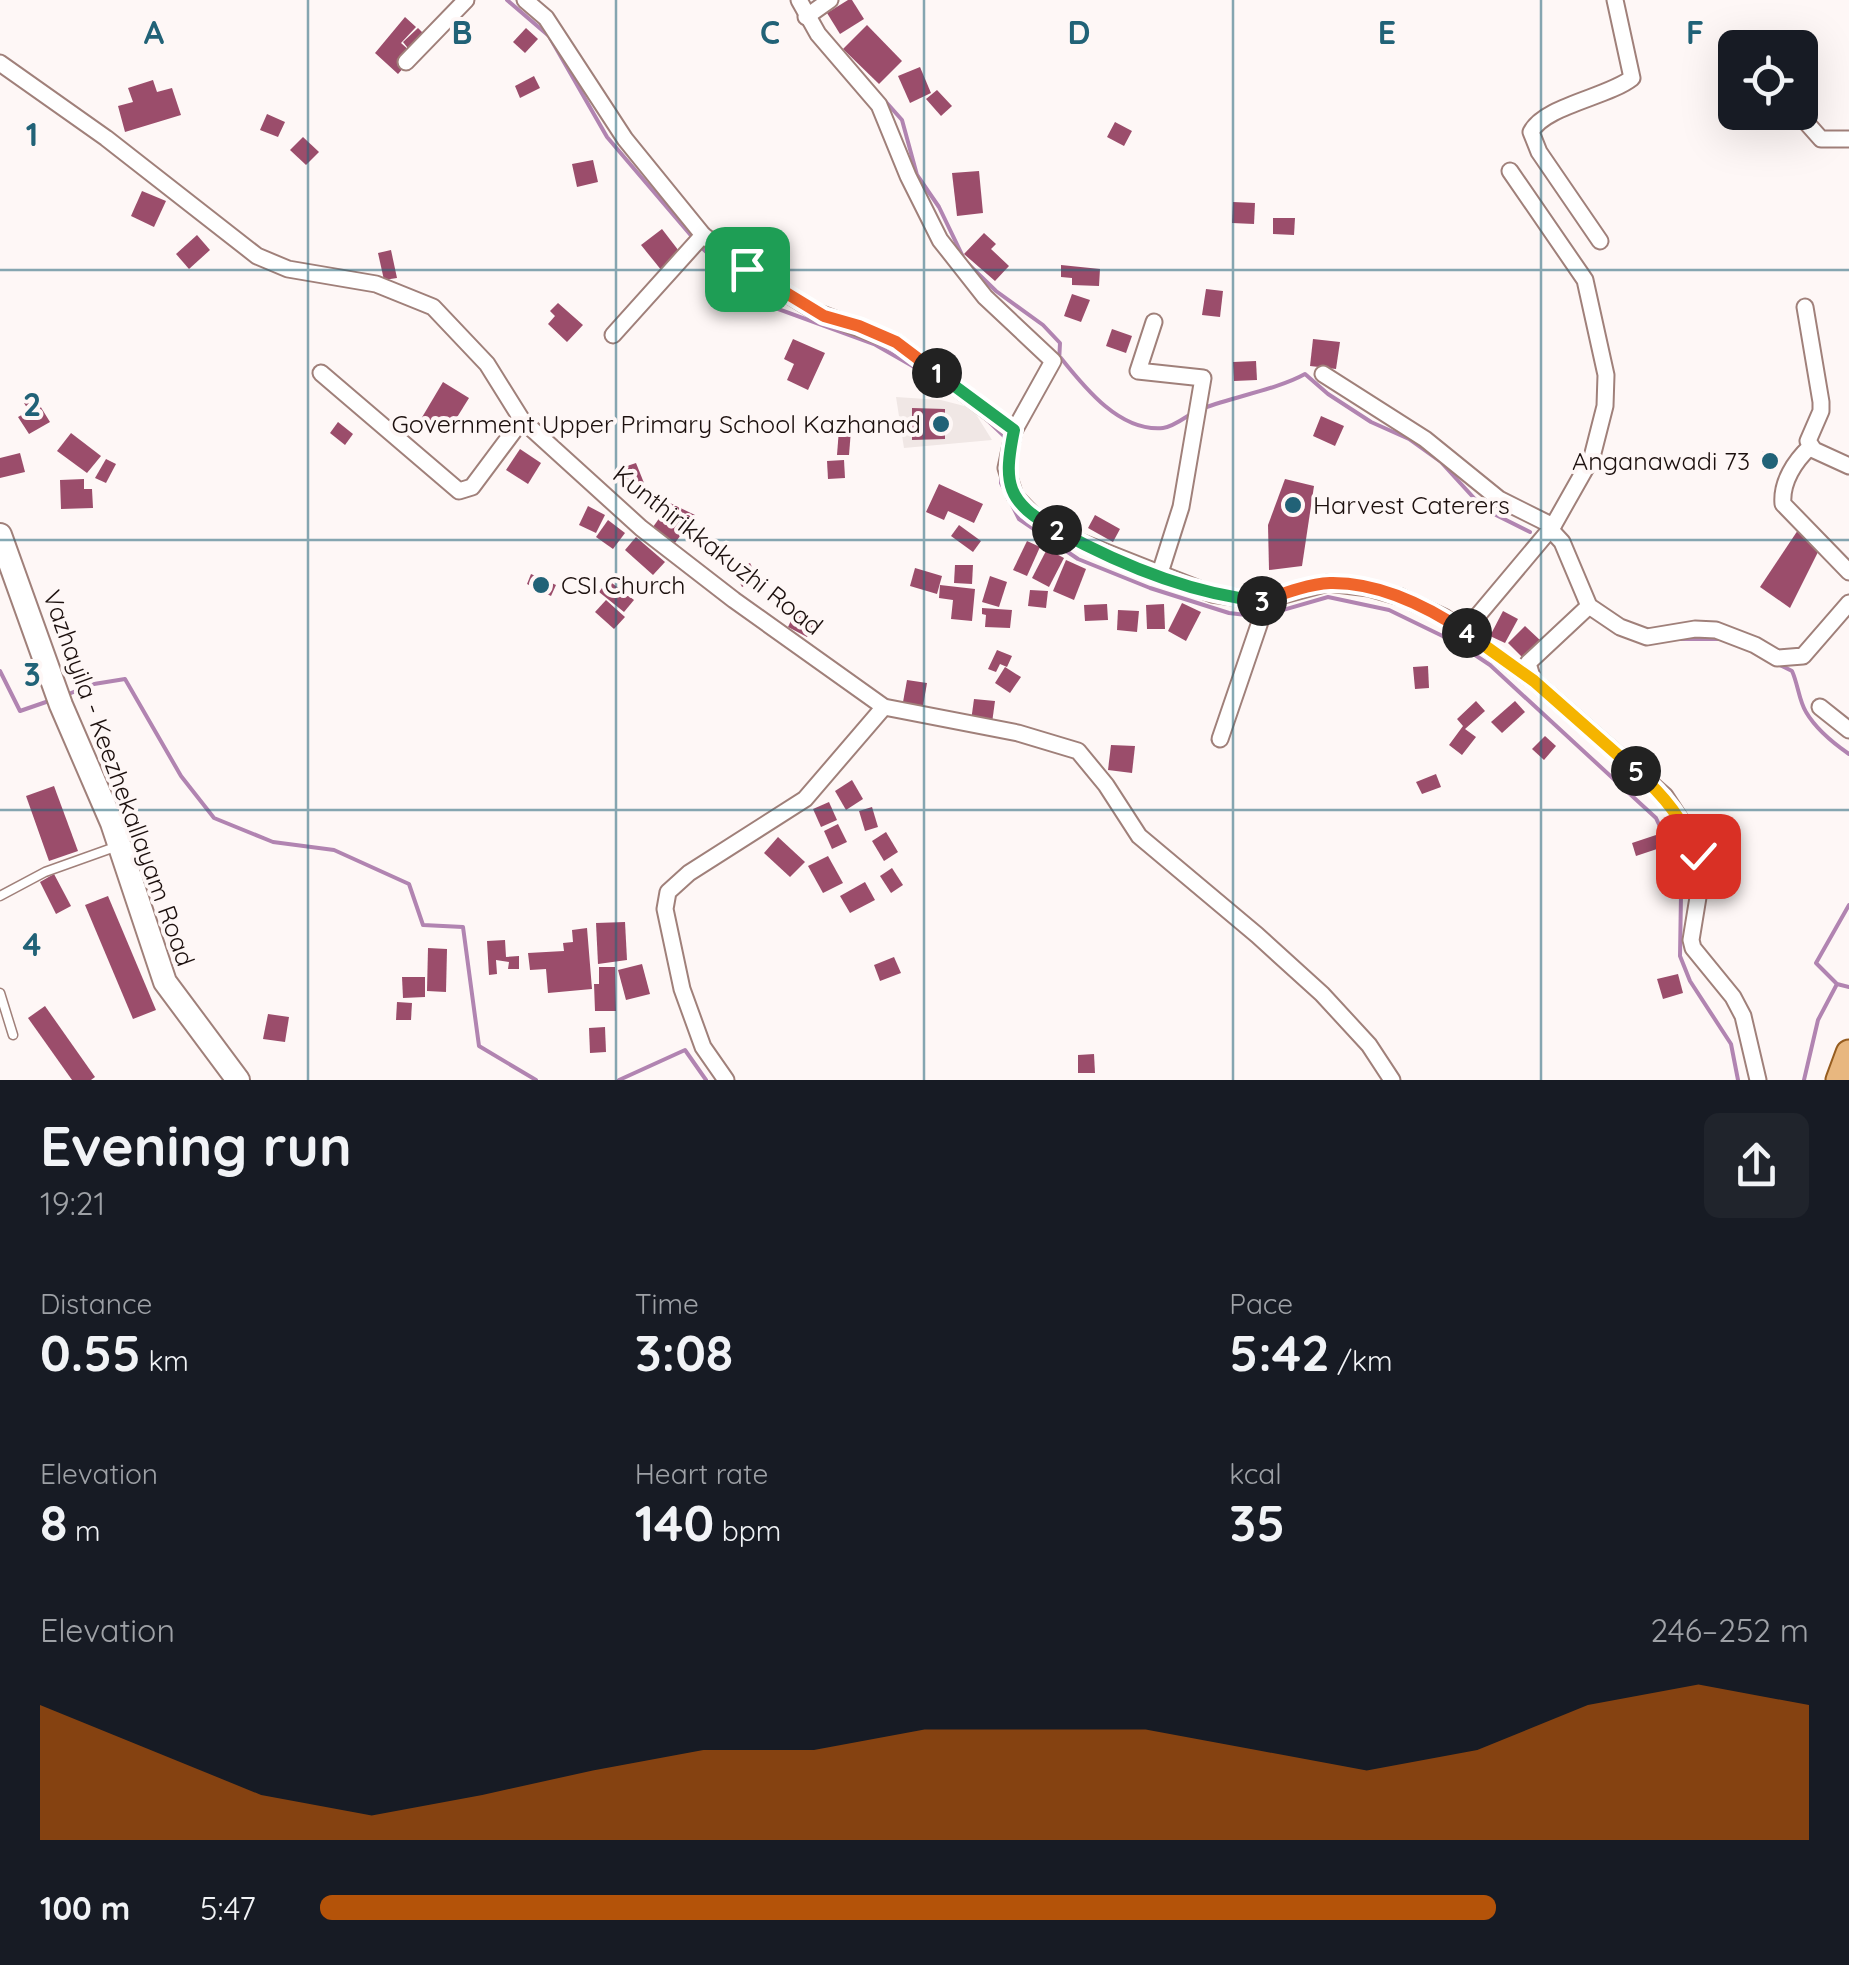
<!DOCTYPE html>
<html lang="en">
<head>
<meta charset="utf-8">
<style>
  :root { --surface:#171b24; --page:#20242c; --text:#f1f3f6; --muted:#9ea1a6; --accent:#b45309 }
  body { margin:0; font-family:Quicksand,sans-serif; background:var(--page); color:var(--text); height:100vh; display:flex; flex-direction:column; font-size:38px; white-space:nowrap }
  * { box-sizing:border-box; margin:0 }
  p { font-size:32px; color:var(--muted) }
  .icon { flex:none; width:55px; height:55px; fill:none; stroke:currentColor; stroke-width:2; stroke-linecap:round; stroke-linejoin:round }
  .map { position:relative; height:1080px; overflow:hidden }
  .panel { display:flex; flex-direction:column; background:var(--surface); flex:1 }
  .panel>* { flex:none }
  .controls { position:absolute; left:1718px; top:30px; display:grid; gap:20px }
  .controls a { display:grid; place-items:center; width:100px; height:100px; border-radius:15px; background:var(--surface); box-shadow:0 10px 40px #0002; font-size:50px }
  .pin { position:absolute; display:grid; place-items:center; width:85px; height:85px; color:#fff; margin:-42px; border-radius:20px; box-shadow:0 5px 15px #0006 }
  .km { position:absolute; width:50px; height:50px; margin:-25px; border-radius:50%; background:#222; color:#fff; font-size:28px; line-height:50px; text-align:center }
  .round { display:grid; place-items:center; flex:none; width:105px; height:105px; border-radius:15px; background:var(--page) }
  .summary { display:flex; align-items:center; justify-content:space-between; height:170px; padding:0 40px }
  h1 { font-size:55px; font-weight:700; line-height:75px }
  .figures { display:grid; grid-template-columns:repeat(3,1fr); gap:15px; height:170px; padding:10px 40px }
  .figures div { display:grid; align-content:center }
  .figures b { font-size:50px; font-weight:700 }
  .figures small { font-size:28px; font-weight:400 }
  .figures p { font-size:28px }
  .chart { height:280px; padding:20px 40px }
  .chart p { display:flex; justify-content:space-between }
  .chart svg { width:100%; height:180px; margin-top:10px; fill:var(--accent); opacity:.7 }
  ul { padding:0 40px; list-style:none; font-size:32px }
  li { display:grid; grid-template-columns:160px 120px 1fr; align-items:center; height:75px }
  li i { height:25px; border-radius:12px; background:var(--accent) }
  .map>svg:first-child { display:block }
  .built { fill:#f0e7e5 }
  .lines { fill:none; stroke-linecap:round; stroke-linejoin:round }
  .stream { stroke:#b184b1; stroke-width:4 }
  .building { fill:#9b4d6b }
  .lane-casing { stroke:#a0807a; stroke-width:11 }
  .street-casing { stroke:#a0807a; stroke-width:19 }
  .secondary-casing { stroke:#a0807a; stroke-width:26 }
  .primary-casing { stroke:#965d20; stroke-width:29 }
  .lane { stroke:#fff; stroke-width:8 }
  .street { stroke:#fff; stroke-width:15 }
  .secondary { stroke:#fff; stroke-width:22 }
  .primary { stroke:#e8b77f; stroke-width:25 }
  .split-1-casing { stroke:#fff; stroke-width:20 }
  .split-2-casing { stroke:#fff; stroke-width:20 }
  .split-3-casing { stroke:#fff; stroke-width:20 }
  .split-4-casing { stroke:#fff; stroke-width:20 }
  .split-5-casing { stroke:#fff; stroke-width:20 }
  .split-6-casing { stroke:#fff; stroke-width:20 }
  .split-1 { stroke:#f0652b; stroke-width:12 }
  .split-2 { stroke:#22a559; stroke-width:12 }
  .split-3 { stroke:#22a559; stroke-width:12 }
  .split-4 { stroke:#f0652b; stroke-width:12 }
  .split-5 { stroke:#f5b400; stroke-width:12 }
  .split-6 { stroke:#f5b400; stroke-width:12 }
  .grid { fill:none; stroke:#216277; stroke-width:2.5; stroke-opacity:0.55 }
  .poi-dot { fill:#216277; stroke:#fef7f6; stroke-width:4 }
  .labels { text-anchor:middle; stroke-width:8; stroke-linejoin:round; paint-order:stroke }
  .poi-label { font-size:25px; fill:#1c100e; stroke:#fef7f6; text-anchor:end }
  .street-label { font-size:25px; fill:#1c100e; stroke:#fef7f6 }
  .grid-label { font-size:32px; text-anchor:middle; font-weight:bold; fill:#216277; stroke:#fef7f6; stroke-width:8; stroke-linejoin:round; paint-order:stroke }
</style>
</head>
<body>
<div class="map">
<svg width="1849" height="1080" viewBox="0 0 1849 1080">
  <rect width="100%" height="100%" fill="#fef7f6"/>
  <!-- built -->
  <polygon class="built" points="896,397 941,400 972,408 992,440 904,448"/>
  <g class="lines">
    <!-- stream -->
    <g class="stream">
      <polyline points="507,0 549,36 607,137 694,239"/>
      <polyline points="870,84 902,120 917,175 939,207 965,261 996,291 1043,325 1060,343 1059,363"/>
      <polyline points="700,246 759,302 874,344 923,372"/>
      <path d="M1061,358C1085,388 1120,432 1163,428C1172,427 1183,419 1191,414"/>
      <path d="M1204,408C1236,396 1278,389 1305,374L1328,394L1371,422L1409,439L1441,462L1484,509L1530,532"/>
      <polyline points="983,416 1005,437"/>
      <polyline points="1001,476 1001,483 1019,519 1078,559 1150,588 1229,613 1255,616"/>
      <polyline points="1269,614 1328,597 1389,610 1457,643 1490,665 1656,818 1674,857 1681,895 1680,956 1690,981 1731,1044 1738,1080"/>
      <polyline points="1679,639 1720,639"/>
      <path d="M1774,662L1792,671C1798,684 1799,701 1806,712C1816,729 1833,743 1849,754"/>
      <polyline points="0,671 20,711 46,702"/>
      <polyline points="71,693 94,684 125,679 181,776 214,818 273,842 334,850 409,884 423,925 463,927 479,1046 536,1080"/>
      <polyline points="1836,983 1816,963 1849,905"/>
      <polyline points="619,1080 685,1050 706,1080"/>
      <polyline points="1804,1080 1818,1020 1837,984 1849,987"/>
    </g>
  </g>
  <!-- building -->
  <g class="building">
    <polygon points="848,0 852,0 864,19 840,34 827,13"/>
    <polygon points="405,17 416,27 401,43 411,52 403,42 418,28 435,45 419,59 415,55 398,74 375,53"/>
    <polygon points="867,25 902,61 879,84 843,49"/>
    <polygon points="526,28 538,39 525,53 513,42"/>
    <polygon points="920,67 931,93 910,103 898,76"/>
    <polygon points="534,76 540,88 520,98 515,86"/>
    <polygon points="153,80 157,92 172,88 181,115 125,132 118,106 133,102 128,88"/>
    <polygon points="937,90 952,106 941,116 926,99"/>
    <polygon points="267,114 285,122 278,137 260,130"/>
    <polygon points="1115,122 1132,131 1124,146 1107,137"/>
    <polygon points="303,137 319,152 306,165 290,150"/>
    <polygon points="593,160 598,182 577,187 572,164"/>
    <polygon points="979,171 983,213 957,216 952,173"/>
    <polygon points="142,191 166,201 154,227 131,216"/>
    <polygon points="1233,202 1255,203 1254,224 1232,223"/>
    <polygon points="1273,218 1295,218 1294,235 1273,234"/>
    <polygon points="662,229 682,255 662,271 641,245"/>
    <polygon points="984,233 996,244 991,249 1009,266 995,281 964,254"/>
    <polygon points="197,235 210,250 189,269 176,254"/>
    <polygon points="391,250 397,278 384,280 378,253"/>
    <polygon points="1061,265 1100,269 1099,286 1072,285 1072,278 1061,277"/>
    <polygon points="1206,289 1223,291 1220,317 1202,315"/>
    <polygon points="1072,294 1090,300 1081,322 1064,316"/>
    <polygon points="558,303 583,325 567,342 548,324 555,316 550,311"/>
    <polygon points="1112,329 1132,336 1126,353 1106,346"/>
    <polygon points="793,339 825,353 808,390 787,380 794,364 784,359"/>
    <polygon points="1313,339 1340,342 1336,369 1310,366"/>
    <polygon points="1256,361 1257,380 1234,381 1233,362"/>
    <polygon points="443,382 469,398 446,435 421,419"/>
    <polygon points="34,396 50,422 29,434 18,417 29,411 24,403"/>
    <polygon points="912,408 945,409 945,439 912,440"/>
    <polygon points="1321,416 1344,426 1335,446 1313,436"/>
    <polygon points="338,422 353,434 345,445 330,433"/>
    <polygon points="839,429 851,430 849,455 837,455"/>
    <polygon points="71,433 101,456 87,473 57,451"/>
    <polygon points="520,449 541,463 528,484 506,470"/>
    <polygon points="1763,451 1780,456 1776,470 1759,465"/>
    <polygon points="20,453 25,472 0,478 0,458"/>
    <polygon points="106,459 116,464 106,483 95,478"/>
    <polygon points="844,460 845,478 828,479 827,461"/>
    <polygon points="636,463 644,483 629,489 621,468"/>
    <polygon points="84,479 84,489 92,489 93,508 61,509 60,480"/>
    <polygon points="1285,479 1314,486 1302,566 1269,570 1268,525"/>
    <polygon points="939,484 983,504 974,523 948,511 944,520 926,512"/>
    <polygon points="670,503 695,515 675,543 653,527"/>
    <polygon points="588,506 605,515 596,533 579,525"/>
    <polygon points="1095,515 1120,529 1113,542 1088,528"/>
    <polygon points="608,520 625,533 613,549 596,537"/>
    <polygon points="959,525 981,541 973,552 951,536"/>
    <polygon points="1800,527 1823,542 1790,608 1760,587"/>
    <polygon points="636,537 665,562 653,575 625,550"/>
    <polygon points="1027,541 1040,547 1027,576 1013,570"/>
    <polygon points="1047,549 1064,558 1049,587 1032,578"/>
    <polygon points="1066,560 1086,569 1074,600 1053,591"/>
    <polygon points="750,563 758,579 742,587 734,571"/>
    <polygon points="955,565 973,565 972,584 954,583"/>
    <polygon points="915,568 942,576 937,594 910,586"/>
    <polygon points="531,574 556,585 551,596 527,584"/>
    <polygon points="990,576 1007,582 999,607 982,602"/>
    <polygon points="608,580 634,600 624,612 599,592"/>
    <polygon points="940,585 975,589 972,621 951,619 953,600 939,598"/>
    <polygon points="1030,590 1048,591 1046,608 1028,606"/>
    <polygon points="606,600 625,617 614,629 595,612"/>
    <polygon points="1182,603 1201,612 1186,641 1168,631"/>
    <polygon points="1107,604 1108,620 1085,621 1084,605"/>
    <polygon points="1164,604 1165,629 1147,629 1146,605"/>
    <polygon points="982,608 1012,610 1010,628 985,627 986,615 982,614"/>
    <polygon points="796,610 816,620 807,637 788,627"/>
    <polygon points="1118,610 1139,611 1137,632 1117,630"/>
    <polygon points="1503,611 1518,619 1505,643 1490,636"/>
    <polygon points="1525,626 1542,642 1524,659 1508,643"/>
    <polygon points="997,650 1012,656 1007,667 1000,664 996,672 988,669"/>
    <polygon points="1428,666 1429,688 1415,689 1413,667"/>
    <polygon points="1005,667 1021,677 1010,693 995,683"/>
    <polygon points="907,680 927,683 923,706 903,702"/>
    <polygon points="974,699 995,701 992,723 971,721"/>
    <polygon points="1476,701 1485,711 1465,729 1476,737 1462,755 1449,745 1463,726 1457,719"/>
    <polygon points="1515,701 1525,712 1502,733 1491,722"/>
    <polygon points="1545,736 1556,746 1544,760 1532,749"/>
    <polygon points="1111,745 1135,746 1132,773 1108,770"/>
    <polygon points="1436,774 1441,787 1422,794 1416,782"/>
    <polygon points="852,780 863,799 846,810 835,791"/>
    <polygon points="54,786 78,851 49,861 26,796"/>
    <polygon points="829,802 837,820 821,827 813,809"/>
    <polygon points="872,807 878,827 865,831 859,811"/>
    <polygon points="838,824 847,842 832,849 824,831"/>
    <polygon points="886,832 898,852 884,861 872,841"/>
    <polygon points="1656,835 1660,848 1636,856 1632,843"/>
    <polygon points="778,837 805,862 790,877 764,853"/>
    <polygon points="828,856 843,883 823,893 808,866"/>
    <polygon points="892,868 903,885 891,893 880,876"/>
    <polygon points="54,874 71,906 56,914 40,882"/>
    <polygon points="865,882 875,900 850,913 840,896"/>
    <polygon points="108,896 156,1010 133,1019 85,905"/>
    <polygon points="625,922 627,960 598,964 596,923"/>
    <polygon points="587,928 592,989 548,993 546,969 530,970 528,953 564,951 563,943 573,942 572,930"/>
    <polygon points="505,940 506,957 519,956 519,969 508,969 509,962 496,960 497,974 489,975 487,941"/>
    <polygon points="428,948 447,949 446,992 427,991"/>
    <polygon points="894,957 901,973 880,981 874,965"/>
    <polygon points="642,964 650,994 626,1000 618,970"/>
    <polygon points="599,967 615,967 616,1011 595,1011 594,984 599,984"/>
    <polygon points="1678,974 1683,993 1663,999 1657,979"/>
    <polygon points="402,977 425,977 425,997 403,998"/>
    <polygon points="397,1002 412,1003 411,1020 396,1020"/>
    <polygon points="45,1006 95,1077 91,1080 72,1080 28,1018"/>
    <polygon points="268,1014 289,1017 285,1042 263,1039"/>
    <polygon points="605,1027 606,1052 590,1053 589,1028"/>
    <polygon points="1094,1054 1095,1073 1078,1073 1078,1055"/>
  </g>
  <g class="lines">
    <defs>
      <g id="lane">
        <polyline points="0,896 45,872 115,847"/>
        <polyline points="0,993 13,1035"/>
      </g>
      <g id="street">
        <polyline points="525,0 546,18 625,139 703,235 747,269 816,312 896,342 1014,431"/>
        <polyline points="799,0 818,34 879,105 908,176 940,240 985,297 1053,361 1014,431 1006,468 1015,496 1036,518 1078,541 1212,594 1261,601 1328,583 1369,588 1401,597 1444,617 1534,681 1665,796 1689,833 1698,856 1701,879 1691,940 1693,948 1733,997 1743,1016 1758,1080"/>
        <polyline points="806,17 830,0"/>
        <polyline points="406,62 466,0"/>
        <polyline points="0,63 106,138 257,256 288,269 376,284 433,307 487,364 522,420 641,528 734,600 884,707 1018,733 1078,751 1106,785 1139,836 1257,935 1322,994 1369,1045 1392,1080"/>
        <polyline points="1797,112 1821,139 1849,139"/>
        <path d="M1600,241L1539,152L1531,132C1544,106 1608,97 1632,78L1615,0"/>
        <polyline points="1805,307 1821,402 1821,411 1808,441 1814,450 1849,466"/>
        <polyline points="1154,322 1138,371 1203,378 1181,507 1159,576"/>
        <polyline points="613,335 703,235"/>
        <polyline points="321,373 459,491 472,487 522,420"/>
        <polyline points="1323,374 1425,439 1499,499 1553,526"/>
        <path d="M1810,447C1795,461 1781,482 1783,504L1849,572"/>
        <polyline points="1550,529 1562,542 1589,606 1620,627 1647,637 1695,629 1716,630 1755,645 1777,658 1803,656 1849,603"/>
        <polyline points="1464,632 1553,526 1592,457 1605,406 1606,375 1585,280 1510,171"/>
        <polyline points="1533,680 1528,663 1589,606"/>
        <polyline points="1820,707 1849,730"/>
        <polyline points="1220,739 1262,616 1261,601"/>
        <polyline points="726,1080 703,1047 682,989 665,909 668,892 689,873 805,799 884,707"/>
      </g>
      <polyline id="secondary" points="0,535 61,705 112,823 165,982 238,1080"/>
      <polyline id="primary" points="1839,1080 1849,1053"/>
    </defs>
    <!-- lane casing -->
    <use href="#lane" class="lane-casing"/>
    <!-- street casing -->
    <use href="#street" class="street-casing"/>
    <!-- secondary casing -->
    <use href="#secondary" class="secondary-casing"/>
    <!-- primary casing -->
    <use href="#primary" class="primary-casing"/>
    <!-- lane -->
    <use href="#lane" class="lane"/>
    <!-- street -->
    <use href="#street" class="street"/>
    <!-- secondary -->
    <use href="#secondary" class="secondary"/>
    <!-- primary -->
    <use href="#primary" class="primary"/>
  </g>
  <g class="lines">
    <defs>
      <polyline id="split-1" points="747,269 824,316 859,326 896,342 937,373"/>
      <path id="split-2" d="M937,373L1014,430C1003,484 1006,502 1057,530"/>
      <path id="split-3" d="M1057,530C1119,564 1191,594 1262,601"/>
      <path id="split-4" d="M1262,601C1282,594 1308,584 1330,583C1379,582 1427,606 1467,633"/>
      <polyline id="split-5" points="1467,633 1534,681 1636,771"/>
      <path id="split-6" d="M1636,771C1665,796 1684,821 1698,856"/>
    </defs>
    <!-- split-1 casing -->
    <use href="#split-1" class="split-1-casing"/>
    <!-- split-2 casing -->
    <use href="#split-2" class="split-2-casing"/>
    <!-- split-3 casing -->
    <use href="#split-3" class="split-3-casing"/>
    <!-- split-4 casing -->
    <use href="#split-4" class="split-4-casing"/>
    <!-- split-5 casing -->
    <use href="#split-5" class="split-5-casing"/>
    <!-- split-6 casing -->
    <use href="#split-6" class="split-6-casing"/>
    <!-- split-1 -->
    <use href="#split-1" class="split-1"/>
    <!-- split-2 -->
    <use href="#split-2" class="split-2"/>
    <!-- split-3 -->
    <use href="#split-3" class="split-3"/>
    <!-- split-4 -->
    <use href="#split-4" class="split-4"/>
    <!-- split-5 -->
    <use href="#split-5" class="split-5"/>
    <!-- split-6 -->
    <use href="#split-6" class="split-6"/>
  </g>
  <!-- grid -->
  <path class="grid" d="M308,0V1080M616,0V1080M924,0V1080M1233,0V1080M1541,0V1080M0,270H1849M0,540H1849M0,810H1849"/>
  <!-- markers -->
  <g class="poi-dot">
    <circle cx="941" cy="424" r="10"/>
    <circle cx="1770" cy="461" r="10"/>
    <circle cx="1293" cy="505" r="10"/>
    <circle cx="541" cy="585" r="10"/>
  </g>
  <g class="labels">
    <!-- poi labels -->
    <g class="poi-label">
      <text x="921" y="433">Government Upper Primary School Kazhanad</text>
      <text x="1750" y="470">Anganawadi 73</text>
      <text x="1313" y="514" text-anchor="start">Harvest Caterers</text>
      <text x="561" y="594" text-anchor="start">CSI Church</text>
    </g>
    <!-- street labels -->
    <g class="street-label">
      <text transform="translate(718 550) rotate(38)" y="9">Kunthirikkakuzhi Road</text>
      <text transform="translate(119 778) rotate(70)" y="9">Vazhayila - Keezhekallayam Road</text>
    </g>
  </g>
  <g class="grid-label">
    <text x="154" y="44">A</text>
    <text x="462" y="44">B</text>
    <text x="770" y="44">C</text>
    <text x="1079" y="44">D</text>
    <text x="1387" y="44">E</text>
    <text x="1695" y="44">F</text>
    <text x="32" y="146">1</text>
    <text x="32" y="416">2</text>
    <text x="32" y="686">3</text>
    <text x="32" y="956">4</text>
  </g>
</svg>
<div class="controls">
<a><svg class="icon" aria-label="locate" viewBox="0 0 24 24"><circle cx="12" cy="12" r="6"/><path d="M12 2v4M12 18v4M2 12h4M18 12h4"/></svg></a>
</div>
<div class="pin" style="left:747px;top:269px;background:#1e9e55"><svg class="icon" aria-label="arrive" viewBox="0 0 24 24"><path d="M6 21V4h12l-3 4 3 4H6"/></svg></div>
<div class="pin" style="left:1698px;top:856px;background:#d93025"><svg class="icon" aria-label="check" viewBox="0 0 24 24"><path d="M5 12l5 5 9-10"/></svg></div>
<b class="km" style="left:937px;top:373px">1</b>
<b class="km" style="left:1057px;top:530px">2</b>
<b class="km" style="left:1262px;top:601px">3</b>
<b class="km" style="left:1467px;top:633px">4</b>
<b class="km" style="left:1636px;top:771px">5</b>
</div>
<section class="panel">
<div class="summary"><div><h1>Evening run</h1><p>19:21</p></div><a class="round"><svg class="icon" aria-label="share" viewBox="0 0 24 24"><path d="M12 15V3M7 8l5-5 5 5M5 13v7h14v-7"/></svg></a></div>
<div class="figures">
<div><p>Distance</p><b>0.55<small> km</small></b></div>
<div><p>Time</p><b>3:08</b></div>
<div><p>Pace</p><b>5:42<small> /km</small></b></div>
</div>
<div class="figures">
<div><p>Elevation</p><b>8<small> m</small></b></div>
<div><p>Heart rate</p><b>140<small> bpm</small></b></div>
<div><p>kcal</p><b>35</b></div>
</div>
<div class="chart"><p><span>Elevation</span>246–252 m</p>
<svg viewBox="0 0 160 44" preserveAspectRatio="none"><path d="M0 44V11L10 22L20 33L30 38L40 33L50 27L60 22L70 22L80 17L90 17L100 17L110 22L120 27L130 22L140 11L150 6L160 11V44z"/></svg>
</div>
<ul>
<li><b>100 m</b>5:47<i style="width:79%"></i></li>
</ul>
</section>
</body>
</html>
